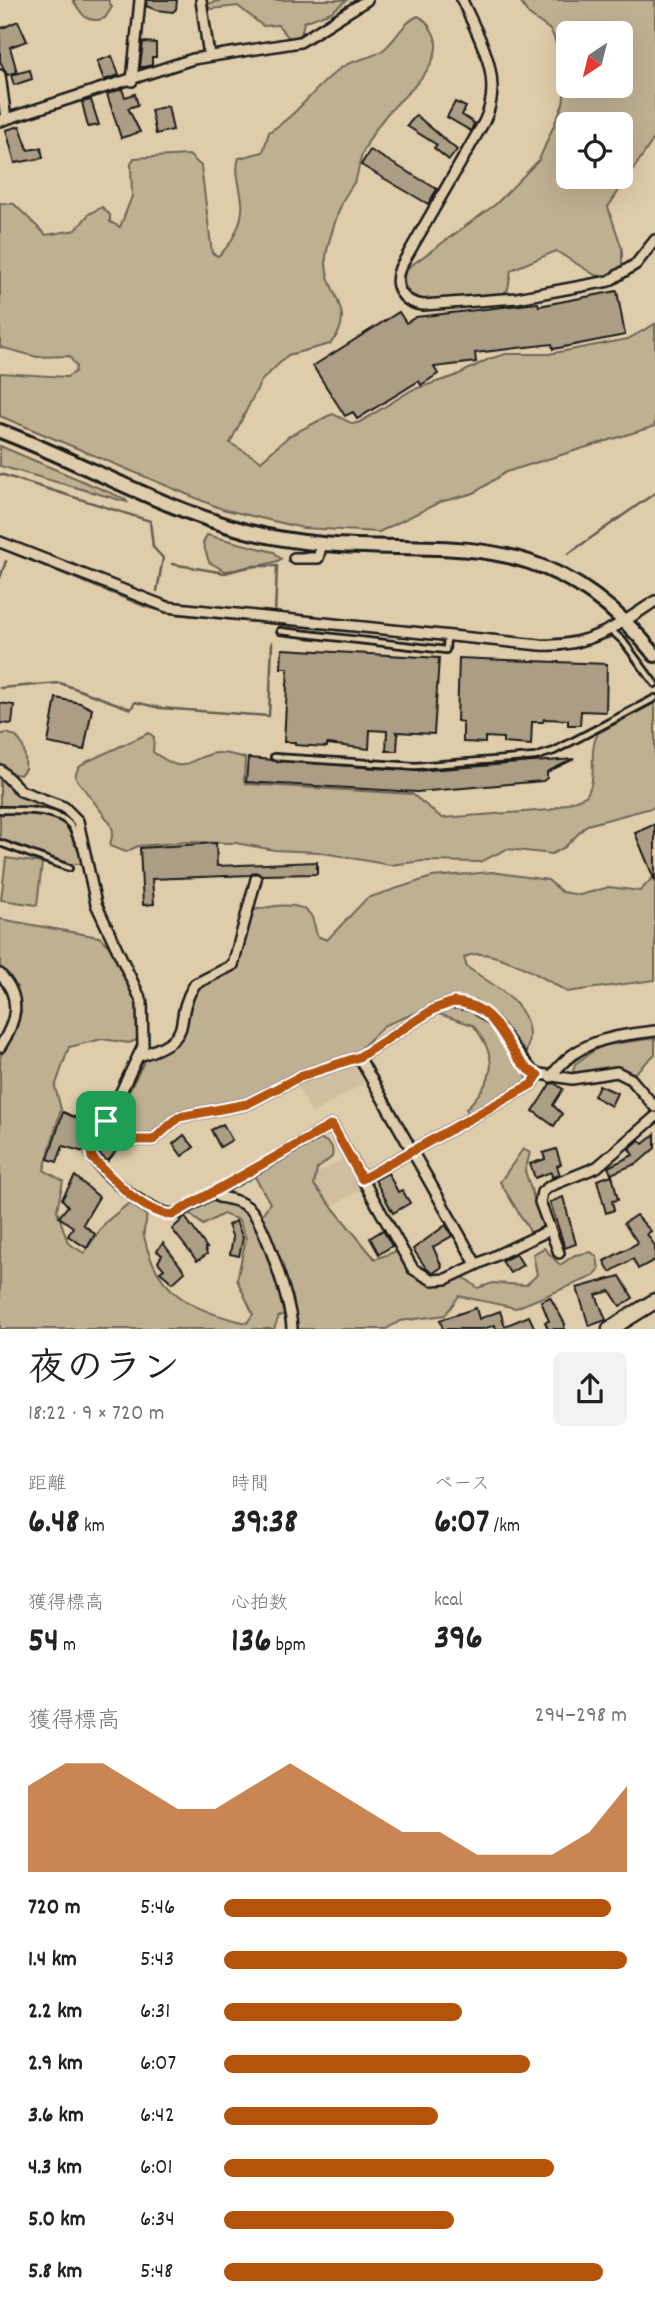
<!DOCTYPE html>
<html lang="ja">
<head>
<meta charset="utf-8">
<style>
  :root { --surface:#fff; --page:#f2f2f2; --text:#222; --muted:#767676; --accent:#b45309 }
  body { margin:0; font-family:Dekko,"Klee One",sans-serif; background:var(--page); color:var(--text); height:100vh; display:flex; flex-direction:column; font-size:26px; white-space:nowrap }
  * { box-sizing:border-box; margin:0 }
  p { font-size:23px; color:var(--muted) }
  .icon { flex:none; width:38px; height:38px; fill:none; stroke:currentColor; stroke-width:2; stroke-linecap:round; stroke-linejoin:round }
  .map { position:relative; height:1329px; overflow:hidden }
  .side { display:flex; flex-direction:column; background:var(--surface); flex:1 }
  .side>* { flex:none }
  .needle { width:46px; rotate:215deg }
  .fabs { position:absolute; left:556px; top:21px; display:grid; gap:14px }
  .fabs a { display:grid; place-items:center; width:77px; height:77px; border-radius:10px; background:var(--surface); box-shadow:0 7px 28px #0002; font-size:35px }
  .pin { position:absolute; display:grid; place-items:center; width:60px; height:60px; color:#fff; margin:-30px; border-radius:14px; box-shadow:0 4px 10px #0006 }
  .round { display:grid; place-items:center; flex:none; width:74px; height:74px; border-radius:10px; background:var(--page) }
  .headline { display:flex; align-items:center; justify-content:space-between; height:119px; padding:0 28px }
  h1 { font-size:38px; font-weight:700; line-height:52px }
  .metrics { display:grid; grid-template-columns:repeat(3,1fr); gap:10px; height:119px; padding:7px 28px }
  .metrics div { display:grid; align-content:center }
  .metrics b { font-size:35px; font-weight:700 }
  .metrics small { font-size:19px; font-weight:400 }
  .metrics p { font-size:19px }
  .chart { height:196px; padding:14px 28px }
  .chart p { display:flex; justify-content:space-between }
  .chart svg { width:100%; height:126px; margin-top:7px; fill:var(--accent); opacity:.7 }
  ul { padding:0 28px; list-style:none; font-size:23px }
  li { display:grid; grid-template-columns:112px 84px 1fr; align-items:center; height:52px }
  li i { height:18px; border-radius:9px; background:var(--accent) }
  .map>svg:first-child { display:block }
  .built { fill:#d0be9f }
  .green { fill:#c0b092; stroke:#6e6657; stroke-width:2; fill-rule:evenodd }
  .lines { fill:none; stroke-linecap:round; stroke-linejoin:round }
  .stream { stroke:#665f51; stroke-width:2.5 }
  .building { fill:#ac9e85; stroke:#1c1c1c; stroke-width:2 }
  .lane-casing { stroke:#1c1c1c; stroke-width:10 }
  .street-casing { stroke:#1c1c1c; stroke-width:14 }
  .secondary-casing { stroke:#1c1c1c; stroke-width:18 }
  .primary-casing { stroke:#1c1c1c; stroke-width:19 }
  .lane { stroke:#dfccaa; stroke-width:4.5 }
  .street { stroke:#dfccaa; stroke-width:9 }
  .secondary { stroke:#dfccaa; stroke-width:12 }
  .primary { stroke:#dfccaa; stroke-width:14 }
  .route-casing { stroke:#fff; stroke-width:14 }
  .route { stroke:#b45309; stroke-width:9 }
</style>
</head>
<body>
<div class="map">
<svg width="655" height="1329" viewBox="0 0 655 1329">
  <rect width="100%" height="100%" fill="#dfccaa"/>
  <filter id="ink" filterUnits="userSpaceOnUse"><feTurbulence type="fractalNoise" baseFrequency=".0143" numOctaves="2"/><feDisplacementMap in="SourceGraphic" scale="14" xChannelSelector="R" yChannelSelector="G"/><feConvolveMatrix kernelMatrix="1 2 1 2 8 2 1 2 1" color-interpolation-filters="sRGB"/></filter>
  <g filter="url(#ink)">
    <!-- built -->
    <g class="built">
      <polygon points="358,1062 368,1081 312,1113 296,1084"/>
      <polygon points="346,1157 363,1188 331,1207 316,1188 315,1175"/>
    </g>
    <!-- green -->
    <g class="green">
      <path d="M73,0H108L112,7L105,18C87,25 81,14 73,0Z"/>
      <polygon points="225,0 347,0 331,12 304,22 301,36 294,39 288,37 278,25 263,26 238,6 211,9 207,6 210,3"/>
      <path d="M519,0H655V137L608,207L622,249V266L607,277L595,275L556,251L511,270L508,289L504,293L425,300L410,294L405,286L404,276L409,267L496,204L539,160L563,104L567,75L553,35L549,29L529,15ZM569,33H621V86H569ZM569,124H621V177H569Z"/>
      <path d="M418,16C425,19 428,24 432,31C450,60 404,95 387,114C378,125 370,137 364,150C359,160 360,166 357,175C355,185 345,193 342,203C337,215 326,248 326,259C324,293 360,312 330,344L288,355L261,381L230,443L261,461L289,436L328,416L333,414L353,424L360,422L412,390L455,376L489,359L506,354H549L628,339L655,324V426L506,472L474,493L440,502L379,532L303,528L222,509L0,416V373L67,377L75,372L76,366L69,356L37,357L0,347V203L14,204L46,235L76,230L89,214L102,207L110,215V222L120,227L132,196L131,164L134,158L189,155L201,166L212,253L218,256C232,245 244,220 242,202C241,188 234,170 239,158L263,152L269,132C298,115 313,88 342,67C355,59 371,59 383,50C396,40 402,23 418,16Z"/>
      <polygon points="0,446 125,499 127,502 0,466"/>
      <path d="M207,535L274,552L281,559C276,564 235,570 225,571L209,562L203,543Z"/>
      <path d="M655,703V807L587,825L565,847L552,854L507,849L480,862L423,861L390,865L318,852L274,850L236,843L187,842L138,846L126,852L110,846L113,831L110,823L75,777L78,768L86,762L149,733L154,737L153,752C187,775 179,763 211,754C221,751 235,755 245,758L244,781L247,784L412,794L442,818L550,810L586,796C599,777 587,752 598,733Z"/>
      <path d="M6,733C24,736 26,753 25,769L20,775L10,773L0,765V735Z"/>
      <polygon points="0,777 19,794 59,811 83,858 81,864 65,864 0,841"/>
      <polygon points="6,858 42,863 37,905 1,900"/>
      <path d="M492,872L548,880L562,892L580,895L609,887L640,891L655,875V980L567,992C546,979 487,942 464,958L467,967C498,989 541,1008 526,1053L521,1052C504,1026 486,999 453,998L385,1025L357,1052L299,1072L246,1100L177,1112L149,1136C135,1137 119,1128 118,1113L146,1058L183,1037L197,986L236,967L254,910C268,907 299,900 310,914C314,919 315,929 317,936L327,940L367,898L432,877Z"/>
      <path d="M0,919L99,937C121,952 146,1013 137,1040L129,1043L102,1039L69,1047L55,1087L61,1109L44,1170L63,1181L57,1210L68,1243L84,1253L106,1222L129,1203L146,1215C148,1223 142,1229 144,1236C156,1294 193,1311 247,1323L253,1314L237,1280L246,1238L239,1220L223,1214L203,1225L190,1214C193,1207 203,1201 212,1200C223,1200 239,1204 247,1212C260,1224 283,1295 287,1314L279,1316L274,1329H0V1057L14,1035L21,1012L17,988L0,967Z"/>
      <path d="M453,1007C487,1009 515,1051 528,1079L469,1114L466,1109C494,1079 501,1061 473,1025L439,1014Z"/>
      <polygon points="655,1038 655,1054 635,1073 617,1069 577,1074 573,1071 575,1064 600,1046"/>
      <path d="M321,1139C331,1143 334,1147 332,1157L317,1169L314,1185L375,1259L397,1251C423,1279 416,1296 462,1276L478,1288L493,1283L526,1285L537,1275L533,1254L544,1248L560,1265L575,1255L591,1252L597,1257L599,1269L594,1276L516,1308L459,1296L445,1315L400,1321L386,1329H296L293,1297L261,1216L270,1203L255,1177L259,1171Z"/>
      <polygon points="523,1149 530,1153 525,1171 543,1226 531,1233 500,1182"/>
    </g>
    <g class="lines">
      <!-- stream -->
      <g class="stream">
        <polyline points="0,474 150,521 153,547 163,558 157,591"/>
        <polyline points="0,548 147,607 175,614 539,650 577,648 611,637"/>
        <polyline points="568,554 655,493"/>
        <polyline points="172,564 225,573 251,566 277,566 275,614"/>
        <polyline points="0,578 6,561"/>
        <polyline points="0,688 60,683 131,709 135,702 160,708 269,716 272,642"/>
      </g>
    </g>
    <!-- building -->
    <g class="building">
      <polygon points="147,0 177,0 176,9 173,12 157,10 146,6"/>
      <polygon points="18,21 27,41 10,47 17,72 7,75 0,61 0,29"/>
      <polygon points="143,42 156,43 156,57 152,57 152,65 144,67 140,67"/>
      <polygon points="112,56 119,75 104,80 97,61"/>
      <polygon points="30,70 32,79 14,85 11,75"/>
      <polygon points="122,89 125,97 135,94 138,105 128,108 140,132 121,138 107,94"/>
      <polygon points="91,100 99,125 88,127 82,102"/>
      <polygon points="455,102 466,107 462,115 474,123 471,131 447,117"/>
      <polygon points="168,106 173,130 156,134 151,110"/>
      <polygon points="416,115 457,150 449,160 434,148 437,145 407,126"/>
      <polygon points="20,126 28,150 41,148 43,158 15,163 6,130"/>
      <polygon points="370,150 437,189 428,204 361,165"/>
      <polygon points="617,291 625,335 553,349 552,344 475,353 476,362 434,367 438,374 421,385 419,381 357,419 353,412 345,416 313,366 399,312 406,323 416,317 538,303 539,306"/>
      <polygon points="282,649 439,658 434,734 396,732 398,734 397,751 386,751 387,731 370,730 369,749 327,744 327,747 295,745 295,742 284,742 288,668 281,668"/>
      <polygon points="459,658 607,664 606,712 581,711 580,725 568,725 568,720 544,719 543,722 532,722 531,745 503,743 503,738 485,737 485,743 463,742 463,722 457,721"/>
      <polygon points="56,698 80,703 92,709 84,750 48,743"/>
      <polygon points="0,703 14,705 12,724 0,723"/>
      <polygon points="248,758 415,771 574,759 547,772 547,778 543,781 417,792 246,782"/>
      <polygon points="655,824 655,881 635,833"/>
      <polygon points="216,843 217,866 317,862 317,874 262,875 255,872 250,875 152,879 154,904 143,905 140,848"/>
      <polygon points="554,1083 563,1089 553,1105 562,1114 554,1126 533,1111 550,1084"/>
      <polygon points="599,1085 617,1093 611,1106 594,1096"/>
      <polygon points="63,1112 96,1127 84,1152 63,1146 57,1162 48,1159"/>
      <polygon points="223,1124 232,1140 220,1147 211,1130"/>
      <polygon points="655,1134 655,1148 638,1163 611,1174 608,1167 633,1155 629,1149 639,1140 643,1144"/>
      <polygon points="184,1135 194,1147 182,1156 173,1144"/>
      <polygon points="105,1141 117,1150 108,1161 99,1154"/>
      <polygon points="556,1149 561,1164 557,1166 560,1175 552,1177 551,1172 535,1178 530,1164 545,1159 543,1153"/>
      <polygon points="388,1173 398,1192 402,1190 410,1203 393,1213 375,1180"/>
      <polygon points="612,1175 618,1200 612,1201 614,1210 606,1213 597,1180"/>
      <polygon points="75,1176 99,1197 83,1224 95,1234 87,1248 68,1236 73,1227 59,1217 68,1206 62,1199"/>
      <polygon points="563,1197 576,1244 565,1248 550,1202"/>
      <polygon points="636,1215 651,1231 647,1234 655,1246 655,1260 638,1269 633,1259 610,1272 604,1261 638,1243 624,1223"/>
      <polygon points="185,1217 207,1248 205,1248 207,1254 197,1261 172,1229"/>
      <polygon points="236,1221 243,1238 239,1256 230,1254 233,1238 228,1225"/>
      <polygon points="446,1225 452,1236 433,1247 442,1267 433,1273 426,1268 413,1249"/>
      <polygon points="383,1230 392,1246 379,1254 370,1238"/>
      <polygon points="163,1243 185,1272 173,1283 160,1272 164,1269 158,1262 162,1255 157,1251"/>
      <polygon points="516,1254 523,1265 510,1273 502,1261"/>
      <polygon points="620,1276 633,1298 620,1306 610,1291 596,1295 606,1320 589,1326 577,1288"/>
      <polygon points="550,1297 565,1324 564,1329 548,1329 545,1322 549,1321 541,1301"/>
      <polygon points="476,1308 479,1319 500,1311 505,1326 529,1316 535,1329 496,1329 495,1325 483,1329 443,1329 440,1320"/>
    </g>
    <g class="lines">
      <defs>
        <g id="lane">
          <polyline points="280,631 446,650 447,636"/>
          <polyline points="612,631 623,641 655,684"/>
          <polyline points="274,757 415,766 535,757 554,751 655,698"/>
          <path d="M0,810C20,810 58,808 71,826C76,833 76,841 81,846"/>
          <polyline points="0,843 69,868"/>
        </g>
        <g id="street">
          <polyline points="201,0 209,56"/>
          <path d="M462,0C480,40 505,79 484,122L400,268C392,287 403,303 423,305L517,298L609,281L636,264L655,240"/>
          <polyline points="0,75 6,119"/>
          <polyline points="132,81 140,0"/>
          <polyline points="0,121 193,59 300,42 367,0"/>
          <path d="M0,542L167,607L540,645C586,648 619,626 655,601"/>
          <polyline points="294,558 318,558 322,544"/>
          <path d="M0,770L21,791L64,807L78,821L96,904L142,1002L143,1046L91,1154C100,1174 155,1219 178,1213L332,1125L413,1269L432,1280L446,1279L550,1230"/>
          <path d="M0,974C23,998 16,1022 0,1047"/>
          <path d="M139,1056C202,1035 169,1025 195,984L233,965L256,879"/>
          <polyline points="359,1057 476,1264"/>
          <path d="M551,1077C576,1040 614,1036 655,1031"/>
          <polyline points="106,1121 133,1140 153,1140 179,1117 247,1104 301,1076 359,1057 434,1009 453,1002 473,1006 493,1021 534,1073 572,1079 617,1072 631,1079 655,1107"/>
          <polyline points="362,1179 532,1084 538,1075"/>
          <path d="M216,1191L219,1197C231,1199 241,1201 250,1209C265,1223 292,1308 292,1329"/>
          <polyline points="559,1253 540,1202 542,1192 550,1186 597,1167 655,1117"/>
        </g>
        <path id="secondary" d="M0,431C82,462 161,508 246,531C410,574 527,496 655,655"/>
        <polyline id="primary" points="610,1329 655,1301"/>
      </defs>
      <!-- lane casing -->
      <use href="#lane" class="lane-casing"/>
      <!-- street casing -->
      <use href="#street" class="street-casing"/>
      <!-- secondary casing -->
      <use href="#secondary" class="secondary-casing"/>
      <!-- primary casing -->
      <use href="#primary" class="primary-casing"/>
      <!-- lane -->
      <use href="#lane" class="lane"/>
      <!-- street -->
      <use href="#street" class="street"/>
      <!-- secondary -->
      <use href="#secondary" class="secondary"/>
      <!-- primary -->
      <use href="#primary" class="primary"/>
    </g>
  </g>
  <g class="lines" filter="url(#ink)">
    <defs>
      <path id="route" d="M453,1002C505,1004 504,1060 538,1075L532,1084L362,1179L332,1125L172,1215C141,1213 113,1178 92,1158L91,1150L106,1121L133,1140H153L179,1117L247,1104L301,1076L359,1057L434,1009Z"/>
    </defs>
    <!-- route casing -->
    <use href="#route" class="route-casing"/>
    <!-- route -->
    <use href="#route" class="route"/>
  </g>
</svg>
<div class="fabs">
<a><svg class="needle" viewBox="-14 -14 28 28"><path d="M0-13l5 13h-10z" fill="#e53935"/><path d="M0 13l5-13h-10z" fill="#767676"/></svg></a>
<a><svg class="icon" aria-label="locate" viewBox="0 0 24 24"><circle cx="12" cy="12" r="6"/><path d="M12 2v4M12 18v4M2 12h4M18 12h4"/></svg></a>
</div>
<div class="pin" style="left:106px;top:1121px;background:#1e9e55"><svg class="icon" aria-label="arrive" viewBox="0 0 24 24"><path d="M6 21V4h12l-3 4 3 4H6"/></svg></div>
</div>
<section class="side">
<div class="headline"><div><h1>夜のラン</h1><p>18:22 · 9 × 720 m</p></div><a class="round"><svg class="icon" aria-label="share" viewBox="0 0 24 24"><path d="M12 15V3M7 8l5-5 5 5M5 13v7h14v-7"/></svg></a></div>
<div class="metrics">
<div><p>距離</p><b>6.48<small> km</small></b></div>
<div><p>時間</p><b>39:38</b></div>
<div><p>ペース</p><b>6:07<small> /km</small></b></div>
</div>
<div class="metrics">
<div><p>獲得標高</p><b>54<small> m</small></b></div>
<div><p>心拍数</p><b>136<small> bpm</small></b></div>
<div><p>kcal</p><b>396</b></div>
</div>
<div class="chart"><p><span>獲得標高</span>294–298 m</p>
<svg viewBox="0 0 160 44" preserveAspectRatio="none"><path d="M0 44V14L10 6L20 6L30 14L40 22L50 22L60 14L70 6L80 14L90 22L100 30L110 30L120 38L130 38L140 38L150 30L160 14V44z"/></svg>
</div>
<ul>
<li><b>720 m</b>5:46<i style="width:96%"></i></li>
<li><b>1.4 km</b>5:43<i style="width:100%"></i></li>
<li><b>2.2 km</b>6:31<i style="width:59%"></i></li>
<li><b>2.9 km</b>6:07<i style="width:76%"></i></li>
<li><b>3.6 km</b>6:42<i style="width:53%"></i></li>
<li><b>4.3 km</b>6:01<i style="width:82%"></i></li>
<li><b>5.0 km</b>6:34<i style="width:57%"></i></li>
<li><b>5.8 km</b>5:48<i style="width:94%"></i></li>
</ul>
</section>
</body>
</html>
